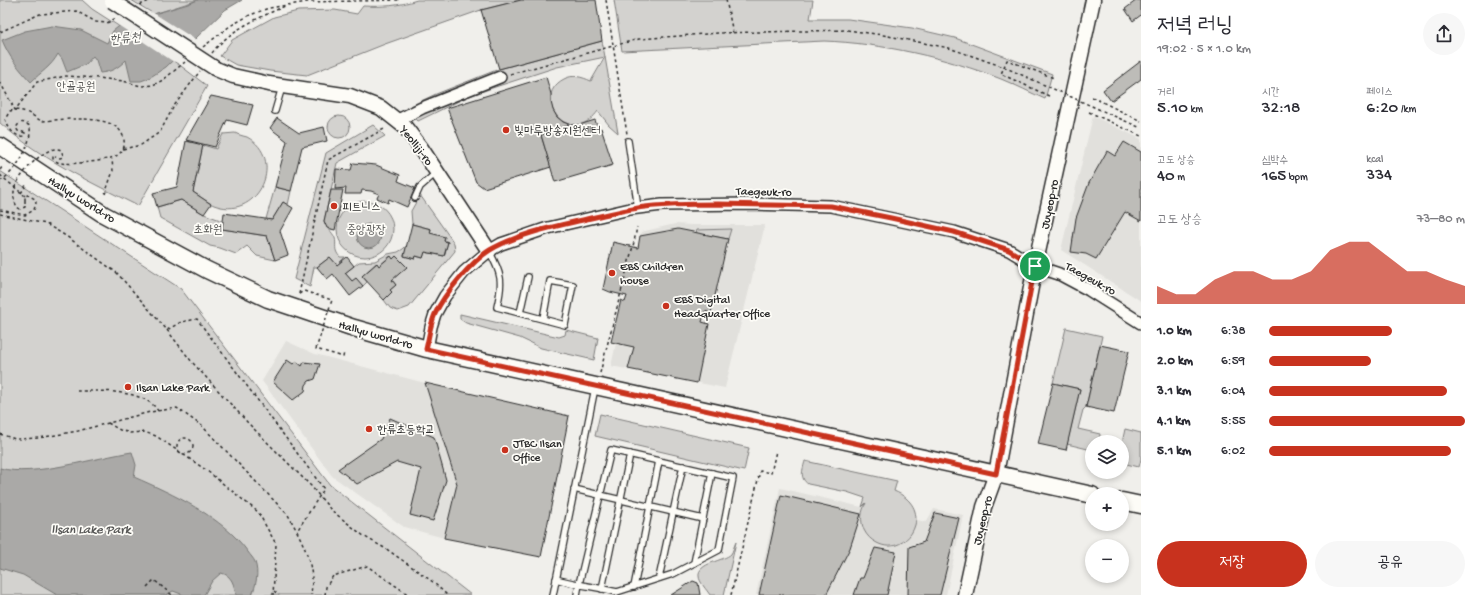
<!DOCTYPE html>
<html lang="ko">
<head>
<meta charset="utf-8">
<style>
  :root { --surface:#fff; --page:#f7f7f7; --text:#2b2b33; --muted:#7c7c81; --accent:#c8321e }
  body { margin:0; font-family:"Gochi Hand","Poor Story",sans-serif; background:var(--page); color:var(--text); height:100vh; display:flex; flex-direction:column; font-size:15px; white-space:nowrap }
  * { box-sizing:border-box; margin:0 }
  p { font-size:13px; color:var(--muted) }
  .icon { flex:none; width:22px; height:22px; fill:none; stroke:currentColor; stroke-width:2; stroke-linecap:round; stroke-linejoin:round }
  .map { position:relative; flex:1; overflow:hidden }
  .details { display:flex; flex-direction:column; background:var(--surface); width:340px }
  .details>* { flex:none }
  .buttons { position:absolute; left:1085px; top:435px; display:grid; gap:8px }
  .buttons a { display:grid; place-items:center; width:44px; height:44px; border-radius:50%; background:var(--surface); box-shadow:0 2px 6px #0003; font-size:20px }
  .pin { position:absolute; display:grid; place-items:center; width:34px; height:34px; color:#fff; margin:-17px; border:2px solid #fff; border-radius:50%; box-shadow:0 1px 4px #0007 }
  .round { display:grid; place-items:center; flex:none; width:42px; height:42px; border-radius:21px; background:var(--page) }
  .summary { display:flex; align-items:center; justify-content:space-between; height:68px; padding:0 16px }
  h1 { font-size:22px; font-weight:600; line-height:30px }
  .figures { display:grid; grid-template-columns:repeat(3,1fr); gap:6px; height:68px; padding:4px 16px }
  .figures div { display:grid; align-content:center }
  .figures b { font-size:17px; font-weight:600 }
  .figures small { font-size:11px; font-weight:400 }
  .figures p { font-size:11px }
  .chart { height:112px; padding:8px 16px }
  .chart p { display:flex; justify-content:space-between }
  .chart svg { width:100%; height:72px; margin-top:4px; fill:var(--accent); opacity:.7 }
  .button { display:flex; gap:8px; margin-top:auto; padding:8px 16px }
  .button a { flex:1; height:46px; border-radius:24px; background:var(--accent); color:#fff; font-size:16px; font-weight:600; line-height:46px; text-align:center }
  .button a+a { background:var(--page); color:var(--text) }
  ul { padding:0 16px; list-style:none; font-size:13px }
  li { display:grid; grid-template-columns:64px 48px 1fr; align-items:center; height:30px }
  li i { height:10px; border-radius:5px; background:var(--accent) }
  main { display:flex; flex:1; min-height:0 }
  .map>svg:first-child { display:block }
  .built { fill:#e1e0dc }
  .green { fill:#d3d2cf; stroke:#7f7e7d }
  .water { fill:#aaa9a7; stroke:#777775 }
  .pier { fill:#f0efeb }
  .building { fill:#bdbcb8; stroke:#2b2b2b }
  .lines { fill:none; stroke-linecap:round; stroke-linejoin:round }
  .service-casing { stroke:#2b2b2b; stroke-width:8 }
  .minor-casing { stroke:#2b2b2b; stroke-width:14 }
  .tertiary-casing { stroke:#2b2b2b; stroke-width:17 }
  .secondary-casing { stroke:#2b2b2b; stroke-width:19 }
  .path { stroke:#2b2b2b; stroke-width:1.5; stroke-dasharray:3 3; stroke-linecap:butt }
  .service { stroke:#fdfcf7; stroke-width:5.5 }
  .minor { stroke:#fdfcf7; stroke-width:11 }
  .tertiary { stroke:#fdfcf7; stroke-width:14 }
  .secondary { stroke:#fdfcf7; stroke-width:16 }
  .tertiary-bridge-casing { stroke:#2b2b2b; stroke-width:17; stroke-linecap:butt }
  .path-bridge { stroke:#2b2b2b; stroke-width:1.5; stroke-dasharray:3 3; stroke-linecap:butt }
  .tertiary-bridge { stroke:#fdfcf7; stroke-width:14 }
  .route-casing { stroke:#fff; stroke-width:8 }
  .route { stroke:#c8321e; stroke-width:5 }
  .poi-dot { fill:#c8321e; stroke:#fdfcf7; stroke-width:1.5 }
  .labels { text-anchor:middle; stroke-width:3.5; stroke-linejoin:round; paint-order:stroke }
  .park-label { font-size:12px; fill:#555554; stroke:#fdfcf7 }
  .poi-label { font-size:12px; fill:#2b2b2b; stroke:#fdfcf7; text-anchor:start }
  .street-label { font-size:12px; fill:#2b2b2b; stroke:#fdfcf7 }
  .water-label { font-size:13px; font-style:italic; fill:#575756; stroke:#fdfcf7 }
</style>
</head>
<body>
<main>
<div class="map">
<svg width="1141" height="595" viewBox="0 0 1141 595">
  <rect width="100%" height="100%" fill="#f0efeb"/>
  <filter id="ink" filterUnits="userSpaceOnUse"><feTurbulence type="fractalNoise" baseFrequency=".025" numOctaves="2"/><feDisplacementMap in="SourceGraphic" scale="8" xChannelSelector="R" yChannelSelector="G"/><feConvolveMatrix kernelMatrix="1 2 1 2 8 2 1 2 1" color-interpolation-filters="sRGB"/></filter>
  <g filter="url(#ink)">
    <!-- built -->
    <g class="built">
      <polygon points="1093,116 1141,139 1141,301 1061,250"/>
      <polygon points="675,224 692,225 765,225 725,388 611,366 641,232"/>
      <polygon points="286,341 315,354 425,383 457,484 444,538 404,527 332,476 262,381"/>
      <polygon points="780,488 926,522 934,509 963,515 946,595 756,595"/>
    </g>
    <!-- green -->
    <g class="green">
      <path d="M0,0H82L92,9L181,66L207,86L138,206C90,182 41,159 0,123Z"/>
      <polygon points="131,0 198,0 154,14"/>
      <path d="M417,0H521L481,10L385,44L307,75L270,71L236,65L220,56L232,40L274,17L298,11L335,10L357,14L363,6C384,7 398,6 417,0Z"/>
      <path d="M614,0H813L810,19H848L912,28L955,38L1052,74L1045,99C1031,93 1016,85 1001,79C948,58 881,43 824,41L622,51Z"/>
      <polygon points="602,41 605,57 557,67 492,88 467,97 418,121 406,108 436,94 499,69"/>
      <path d="M605,57L618,133L609,125L598,111C570,150 529,97 564,79C573,74 582,77 591,81Z"/>
      <circle cx="339" cy="127" r="11"/>
      <path d="M373,125L385,136L337,163L324,221C327,229 332,231 335,238C337,245 333,250 340,257H345L337,265L330,257L317,267H314L310,287L294,279L326,153Z"/>
      <path d="M235,133C239,135 243,136 247,137C286,158 260,219 217,206C209,204 200,196 193,192L203,145L216,149L223,134Z"/>
      <polygon points="0,171 181,289 330,485 471,595 0,595"/>
      <polygon points="275,187 291,191 288,205 283,202 272,220 266,219"/>
      <polygon points="420,195 454,243 455,251 409,307 398,311 390,308 384,300 392,292 390,290 396,285 392,280 406,267 396,256 393,259 390,256 379,266 376,263 362,276 367,282 363,286 352,281 345,273 359,262 375,261 388,254 398,252 403,249 407,245 404,256 415,259 416,256 423,258 425,252 444,256 448,242 430,233 431,229 412,224 411,211"/>
      <polygon points="181,200 204,214 223,221 222,229 267,236 275,260 257,256 247,246 236,254 220,248 210,246 160,218 157,207"/>
      <circle cx="365" cy="229" r="28"/>
      <polygon points="731,229 728,239 696,233 697,230"/>
      <polygon points="460,314 559,337 565,335 566,330 598,338 594,360 541,348 520,338 466,323 460,319"/>
      <polygon points="1066,328 1102,336 1086,407 1083,410 1078,429 1100,434 1099,442 1092,442 1092,450 1067,444 1080,389 1053,383"/>
      <polygon points="600,414 749,448 744,471 595,436"/>
      <polygon points="1125,429 1141,433 1141,459 1139,467 1122,463 1122,443"/>
      <path d="M805,461L897,481L894,491C938,509 907,559 877,543C871,540 867,536 864,530C860,520 861,512 866,503L862,507L865,498L847,492L808,484C799,478 803,469 805,461Z"/>
      <path d="M736,542L724,595H710C707,590 699,582 699,576C697,563 724,561 731,554C733,551 734,546 736,542Z"/>
    </g>
    <!-- water -->
    <g class="water">
      <path d="M198,0H242L225,10L166,67L149,78L141,81H131L126,60C118,68 111,72 100,73L96,60L93,56L86,64L67,72L62,59L58,54C51,67 41,72 31,82C19,69 9,57 2,40L25,31L52,26L81,30L107,43L113,31L123,23L188,4Z"/>
      <circle cx="369" cy="236" r="12"/>
      <path d="M132,452L136,465L134,477C173,494 223,517 248,552C250,555 254,559 255,562C259,573 256,585 252,595H236C234,585 232,575 221,573L212,581L204,595H184L173,591L166,595H57L23,575L0,568V468C31,478 98,457 132,452Z"/>
    </g>
    <!-- pier -->
    <polygon class="pier" points="152,12 196,40 174,62 118,25 122,21"/>
    <!-- building -->
    <g class="building">
      <polygon points="521,0 596,0 602,41 499,69 481,10"/>
      <polygon points="1137,0 1141,0 1141,15 1133,21 1125,9"/>
      <polygon points="1141,61 1141,79 1111,101 1103,90"/>
      <polygon points="546,77 551,94 551,102 553,110 557,117 563,122 571,125 541,135 551,167 484,188 476,182 447,108"/>
      <polygon points="211,96 253,105 247,125 227,120 215,147 186,140"/>
      <polygon points="277,118 299,133 324,127 327,141 302,147 291,191 275,187 287,141 270,128"/>
      <polygon points="595,120 598,129 601,128 613,165 555,182 541,135 571,125 579,125"/>
      <polygon points="186,141 203,145 193,192 211,204 204,214 181,200 157,207 153,193 177,187"/>
      <polygon points="1124,142 1141,152 1141,221 1125,212 1096,259 1086,254 1071,252 1076,218 1089,183 1107,151 1115,156"/>
      <polygon points="353,163 376,165 400,175 398,181 415,188 407,207 389,199 388,203 377,198 379,194 371,191 362,190 361,194 345,194 346,188 335,189 336,169 351,170"/>
      <polygon points="331,190 343,190 335,230 327,228 324,221"/>
      <polygon points="283,202 293,208 280,231 288,255 275,260 267,236 222,229 224,213 272,220"/>
      <polygon points="412,224 431,229 430,233 445,237 444,241 448,242 444,256 425,252 423,258 416,256 415,259 404,256"/>
      <polygon points="678,229 728,239 711,313 705,311 702,322 709,324 697,383 628,369 634,347 611,342 621,300 625,302 627,296 610,292 603,289 613,242 638,248 640,236"/>
      <polygon points="391,256 393,259 396,256 407,267 392,280 396,285 390,290 392,292 384,300 362,276 377,263 379,266"/>
      <polygon points="330,257 337,265 347,257 354,266 345,273 352,281 356,278 363,286 350,296 333,274 327,279 317,267"/>
      <polygon points="1100,345 1129,351 1114,413 1086,407"/>
      <polygon points="287,360 293,364 296,361 302,366 304,362 320,364 315,379 309,381 306,385 305,391 293,400 273,382"/>
      <polygon points="425,383 569,416 541,557 444,538 457,484"/>
      <polygon points="1053,383 1080,389 1066,450 1038,444"/>
      <polygon points="390,418 434,437 446,480 433,521 410,515 421,469 397,462 357,484 338,469 381,439"/>
      <polygon points="781,495 861,514 850,548 826,595 759,595"/>
      <polygon points="935,513 959,518 940,595 908,595 909,547 924,542"/>
      <polygon points="875,548 896,552 887,595 854,595 860,578 863,578"/>
      <polygon points="693,581 698,583 700,595 671,595"/>
    </g>
    <g class="lines">
      <defs>
        <g id="service">
          <polyline points="275,111 282,87"/>
          <polyline points="628,141 638,208"/>
          <polyline points="415,198 420,187 437,172"/>
          <path d="M489,251C502,274 503,282 497,307L565,325L573,285L550,281L543,319"/>
          <polyline points="520,313 528,277"/>
          <polyline points="574,489 703,519"/>
          <polyline points="694,563 712,473"/>
          <polyline points="659,578 683,466"/>
          <path d="M556,579C576,585 597,587 617,592L673,574L719,550L733,478L611,450L579,584L577,595"/>
          <polyline points="634,587 659,461"/>
          <polyline points="602,589 630,454"/>
          <polyline points="553,595 595,388"/>
        </g>
        <g id="minor">
          <polyline points="398,120 422,108 500,77"/>
          <polyline points="427,349 431,327 435,314 445,296 464,272 489,251 501,244 548,228 630,209 662,205 751,204 831,206 954,232 1009,250 1035,266 1059,274 1089,290 1141,323"/>
        </g>
        <g id="tertiary">
          <polyline points="216,69 233,76 269,84 350,96 381,108 405,127 421,148 489,251"/>
          <polyline points="965,595 984,507 996,474 1035,266 1093,0"/>
        </g>
        <g id="secondary">
          <polyline points="0,146 103,214 207,270 268,299 295,308 354,328 427,349 1092,495"/>
          <polyline points="1122,501 1141,505"/>
        </g>
      </defs>
      <!-- service casing -->
      <use href="#service" class="service-casing"/>
      <!-- minor casing -->
      <use href="#minor" class="minor-casing"/>
      <!-- tertiary casing -->
      <use href="#tertiary" class="tertiary-casing"/>
      <!-- secondary casing -->
      <use href="#secondary" class="secondary-casing"/>
      <!-- path -->
      <g class="path">
        <polyline points="606,0 627,134"/>
        <polyline points="726,0 733,33"/>
        <polyline points="140,5 151,0"/>
        <polyline points="0,32 40,14 76,11 96,22 107,23 116,18"/>
        <polyline points="203,47 230,26 250,15 269,8 307,2 399,0"/>
        <path d="M212,53C230,29 259,18 285,6"/>
        <polyline points="510,74 639,39 718,33 847,30 883,35 949,48 1004,67"/>
        <polyline points="0,82 15,110 37,82 66,76 98,78 123,81 141,86 153,85 163,80 185,62"/>
        <polyline points="1049,96 1001,74 1007,60 1054,78"/>
        <polyline points="1092,97 1141,121"/>
        <polyline points="1089,112 1141,136"/>
        <path d="M23,132L25,133L24,136C15,138 8,128 5,119L10,111C22,108 31,114 41,121C60,120 115,112 123,136C125,142 125,149 120,153C114,161 71,165 61,163C58,163 56,161 53,159V157H55"/>
        <polyline points="123,149 141,145 160,132 174,106 200,71"/>
        <polyline points="0,170 2,167"/>
        <polyline points="0,175 25,196"/>
        <polyline points="21,193 27,184"/>
        <polyline points="105,194 113,171 112,159"/>
        <polyline points="0,210 25,215 34,210 36,203 35,199 28,195 25,196 25,200"/>
        <polyline points="0,214 46,224 66,236 117,273 167,330 181,322 197,319 324,489 297,531"/>
        <polyline points="299,294 328,160 384,129"/>
        <polyline points="299,294 304,291 310,293"/>
        <polyline points="167,330 192,362 249,424 311,486 331,510 365,537 388,550 433,582 447,595"/>
        <polyline points="337,355 343,357 344,353"/>
        <polyline points="600,373 634,242 637,227"/>
        <path d="M77,391C99,391 145,389 158,411"/>
        <polyline points="108,423 120,430 130,433 144,432 156,436 206,470 258,512 276,544 273,595"/>
        <path d="M0,434L15,439L39,438L78,431L150,412L177,408L202,426L288,515C299,534 311,557 312,579C313,584 311,590 311,595"/>
        <circle cx="185" cy="446" r="8"/>
        <polyline points="147,587 154,580 172,595"/>
        <polyline points="274,591 279,595"/>
        <polyline points="325,595 326,587 333,576 367,566 409,595"/>
        <polyline points="731,595 760,471 771,473 776,451"/>
      </g>
      <!-- service -->
      <use href="#service" class="service"/>
      <!-- minor -->
      <use href="#minor" class="minor"/>
      <!-- tertiary -->
      <use href="#tertiary" class="tertiary"/>
      <!-- secondary -->
      <use href="#secondary" class="secondary"/>
      <defs>
        <polyline id="tertiary-bridge" points="112,1 216,69"/>
      </defs>
      <!-- tertiary-bridge casing -->
      <use href="#tertiary-bridge" class="tertiary-bridge-casing"/>
      <!-- path-bridge -->
      <g class="path-bridge">
        <polyline points="1004,67 1141,128"/>
        <path d="M0,181C16,172 32,145 30,126C24,122 20,120 16,128L18,131L23,132"/>
        <path d="M25,200V207L20,209L17,207C15,203 13,197 14,192C15,178 47,142 61,150L63,155V157L60,158L55,157"/>
        <polyline points="310,293 332,300 316,349 337,355"/>
      </g>
      <!-- tertiary-bridge -->
      <use href="#tertiary-bridge" class="tertiary-bridge"/>
    </g>
  </g>
  <g class="lines" filter="url(#ink)">
    <defs>
      <path id="route" d="M718,204L831,206L891,218L954,232L1009,250L1035,266L996,474L426,349C429,337 430,325 435,314C444,294 472,261 490,250C514,236 547,228 574,222C597,217 621,210 645,207C669,204 693,204 718,204Z"/>
    </defs>
    <!-- route casing -->
    <use href="#route" class="route-casing"/>
    <!-- route -->
    <use href="#route" class="route"/>
  </g>
  <!-- markers -->
  <g class="poi-dot">
    <circle cx="506" cy="130" r="4"/>
    <circle cx="334" cy="206" r="4"/>
    <circle cx="612" cy="273" r="4"/>
    <circle cx="666" cy="306" r="4"/>
    <circle cx="128" cy="387" r="4"/>
    <circle cx="369" cy="429" r="4"/>
    <circle cx="505" cy="450" r="4"/>
  </g>
  <g class="labels">
    <!-- park labels -->
    <g class="park-label">
      <text x="76" y="90">안골공원</text>
      <text x="208" y="233">초화원</text>
      <text x="366" y="233">중앙광장</text>
    </g>
    <!-- poi labels -->
    <g class="poi-label">
      <text x="514" y="134">빛마루방송지원센터</text>
      <text x="342" y="210">피트니스</text>
      <text x="620" y="270">EBS Children<tspan x="620" dy="14">house</tspan></text>
      <text x="674" y="303">EBS Digital<tspan x="674" dy="14">Headquarter Office</tspan></text>
      <text x="136" y="391">Ilsan Lake Park</text>
      <text x="377" y="433">한류초등학교</text>
      <text x="513" y="447">JTBC Ilsan<tspan x="513" dy="14">Office</tspan></text>
    </g>
    <!-- street labels -->
    <g class="street-label">
      <text transform="translate(417 145) rotate(53)" y="4">Yeolliji-ro</text>
      <text transform="translate(764 191) rotate(1)" y="4">Taegeuk-ro</text>
      <text transform="translate(82 199) rotate(32)" y="4">Hallyu world-ro</text>
      <text transform="translate(1049 204) rotate(-78)" y="4">Juyeop-ro</text>
      <text transform="translate(1091 278) rotate(29)" y="4">Taegeuk-ro</text>
      <text transform="translate(376 334) rotate(16)" y="4">Hallyu world-ro</text>
      <text transform="translate(982 520) rotate(-76)" y="4">Juyeop-ro</text>
    </g>
    <!-- water labels -->
    <g class="water-label">
      <text transform="translate(125 37) rotate(-6)" y="5">한류천</text>
      <text x="91" y="533">llsan Lake Park</text>
    </g>
  </g>
</svg>
<div class="buttons">
<a><svg class="icon" aria-label="layers" viewBox="0 0 24 24"><path d="M12 4l9 5-9 5-9-5zM3 14l9 5 9-5"/></svg></a>
<a>+</a>
<a>−</a>
</div>
<div class="pin" style="left:1035px;top:266px;background:#1e9e55"><svg class="icon" aria-label="arrive" viewBox="0 0 24 24"><path d="M6 21V4h12l-3 4 3 4H6"/></svg></div>
</div>
<section class="details">
<div class="summary"><div><h1>저녁 러닝</h1><p>19:02 · 5 × 1.0 km</p></div><a class="round"><svg class="icon" aria-label="share" viewBox="0 0 24 24"><path d="M12 15V3M7 8l5-5 5 5M5 13v7h14v-7"/></svg></a></div>
<div class="figures">
<div><p>거리</p><b>5.10<small> km</small></b></div>
<div><p>시간</p><b>32:18</b></div>
<div><p>페이스</p><b>6:20<small> /km</small></b></div>
</div>
<div class="figures">
<div><p>고도 상승</p><b>40<small> m</small></b></div>
<div><p>심박수</p><b>165<small> bpm</small></b></div>
<div><p>kcal</p><b>334</b></div>
</div>
<div class="chart"><p><span>고도 상승</span>73–80 m</p>
<svg viewBox="0 0 160 44" preserveAspectRatio="none"><path d="M0 44V33L10 38L20 38L30 29L40 24L50 24L60 29L70 29L80 24L90 11L100 6L110 6L120 15L130 24L140 24L150 29L160 33V44z"/></svg>
</div>
<ul>
<li><b>1.0 km</b>6:38<i style="width:63%"></i></li>
<li><b>2.0 km</b>6:59<i style="width:52%"></i></li>
<li><b>3.1 km</b>6:04<i style="width:91%"></i></li>
<li><b>4.1 km</b>5:55<i style="width:100%"></i></li>
<li><b>5.1 km</b>6:02<i style="width:93%"></i></li>
</ul>
<div class="button"><a>저장</a><a>공유</a></div>
</section>
</main>
</body>
</html>
